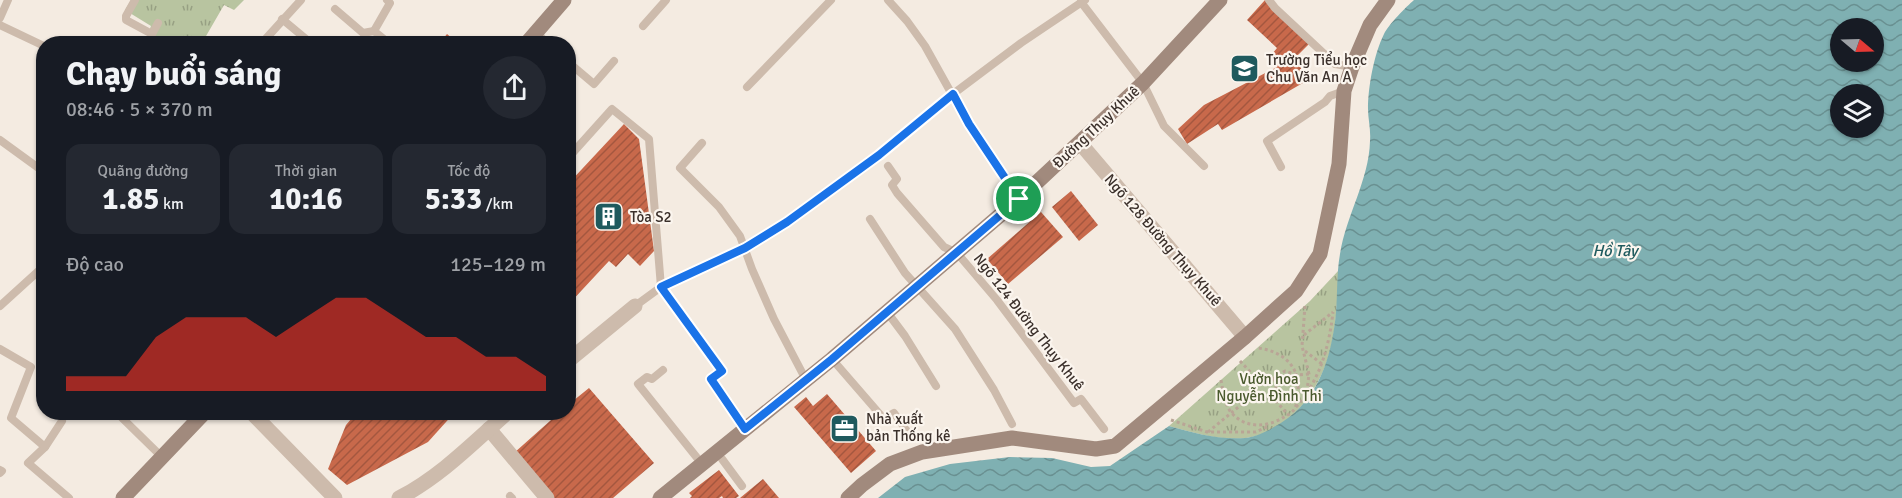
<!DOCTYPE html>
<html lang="vi">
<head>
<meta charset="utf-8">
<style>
  :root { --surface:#171b24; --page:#242831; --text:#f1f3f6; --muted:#9ea1a6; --accent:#d93025 }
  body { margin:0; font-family:Signika,sans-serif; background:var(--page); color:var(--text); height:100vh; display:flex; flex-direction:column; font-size:22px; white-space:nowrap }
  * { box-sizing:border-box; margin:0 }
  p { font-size:20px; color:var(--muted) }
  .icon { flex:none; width:33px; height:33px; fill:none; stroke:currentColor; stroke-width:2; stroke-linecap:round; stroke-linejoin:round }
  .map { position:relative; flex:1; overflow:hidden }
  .details { position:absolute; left:36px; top:36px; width:540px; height:384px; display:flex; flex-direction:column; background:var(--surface); border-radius:24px; box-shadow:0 2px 4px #0004 }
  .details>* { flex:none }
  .needle { width:39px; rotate:109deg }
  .buttons { position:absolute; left:1830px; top:18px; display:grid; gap:12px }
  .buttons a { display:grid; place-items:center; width:54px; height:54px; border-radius:50%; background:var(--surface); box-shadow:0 2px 4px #0004; font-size:30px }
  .pin { position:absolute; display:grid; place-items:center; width:51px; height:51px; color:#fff; margin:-26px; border:3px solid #fff; border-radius:50%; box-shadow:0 2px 6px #0007 }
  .round { display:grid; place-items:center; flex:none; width:63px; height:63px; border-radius:32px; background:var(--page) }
  .head { display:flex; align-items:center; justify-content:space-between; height:102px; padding:0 30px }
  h1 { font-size:33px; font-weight:700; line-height:45px }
  .stats { display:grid; grid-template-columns:repeat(3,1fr); gap:9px; height:102px; padding:6px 30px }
  .stats div { display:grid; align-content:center; border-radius:15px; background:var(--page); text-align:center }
  .stats b { font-size:30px; font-weight:700 }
  .stats small { font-size:16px; font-weight:400 }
  .stats p { font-size:16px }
  .chart { height:168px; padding:12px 30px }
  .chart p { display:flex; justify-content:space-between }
  .chart svg { width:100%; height:108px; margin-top:6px; fill:var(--accent); opacity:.7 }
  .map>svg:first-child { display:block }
  .grass { fill:url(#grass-tufts) }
  .water { fill:url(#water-waves); fill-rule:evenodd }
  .building { fill:url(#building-hatch) }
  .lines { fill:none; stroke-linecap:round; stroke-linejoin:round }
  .path { stroke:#b9a596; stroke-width:3; stroke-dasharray:3 3; stroke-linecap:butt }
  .lane { stroke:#cdbbac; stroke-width:8 }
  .street { stroke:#cdbbac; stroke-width:15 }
  .secondary { stroke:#a18a7d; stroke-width:15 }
  .route-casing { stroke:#fff; stroke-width:12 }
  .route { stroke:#1a73e8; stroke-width:8 }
  .labels { text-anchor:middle; stroke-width:4.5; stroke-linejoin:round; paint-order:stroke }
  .poi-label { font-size:15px; fill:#3b302b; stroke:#fbf5ee; text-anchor:start }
  .street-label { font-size:15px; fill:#3b302b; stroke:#fbf5ee }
  .park-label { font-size:15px; fill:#4a5a2e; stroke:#fbf5ee }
  .water-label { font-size:16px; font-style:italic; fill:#1f5a5e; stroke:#fbf5ee }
</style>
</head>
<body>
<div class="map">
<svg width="1902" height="498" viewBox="0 0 1902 498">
  <defs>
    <pattern id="grass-tufts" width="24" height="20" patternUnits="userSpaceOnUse" patternTransform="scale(1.5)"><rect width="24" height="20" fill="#b8c4a0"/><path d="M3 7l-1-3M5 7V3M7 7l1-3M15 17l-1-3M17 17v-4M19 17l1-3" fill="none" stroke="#97a083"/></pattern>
    <pattern id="water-waves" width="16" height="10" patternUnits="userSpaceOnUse" patternTransform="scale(1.5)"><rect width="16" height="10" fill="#7fb0b2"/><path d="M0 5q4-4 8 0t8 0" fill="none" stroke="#699091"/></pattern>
    <pattern id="building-hatch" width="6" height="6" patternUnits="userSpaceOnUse" patternTransform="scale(1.5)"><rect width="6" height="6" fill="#c8694b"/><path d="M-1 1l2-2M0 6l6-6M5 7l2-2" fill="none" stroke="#a4573f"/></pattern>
  </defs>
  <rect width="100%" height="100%" fill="#f4ebe1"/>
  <!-- grass -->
  <g class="grass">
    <polygon points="131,0 244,0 234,10 224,5 202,43 145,43 151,26 125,10"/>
    <path d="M1339,270C1337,299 1337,330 1328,358C1316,395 1288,432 1246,438C1220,441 1194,433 1169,426L1310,301Z"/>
  </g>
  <!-- water -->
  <path class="water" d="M1414,0H1902V498H878L905,477L950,464L1010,457L1052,458L1091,467L1110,466L1169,426C1194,433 1218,440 1245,438C1255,437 1266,432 1274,427C1315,405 1329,366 1335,322C1338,300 1336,276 1340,254C1346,216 1369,180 1370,141C1371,130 1368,119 1368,109C1368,87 1374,54 1384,34C1389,24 1406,7 1414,0ZM1840,28H1874V62H1840ZM1840,94H1874V128H1840Z"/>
  <!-- building -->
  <g class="building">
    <polygon points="1265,0 1311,42 1295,58 1308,80 1222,130 1218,124 1187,144 1178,129 1204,105 1277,67 1268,59 1277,48 1247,20"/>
    <polygon points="447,34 459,44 439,44"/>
    <polygon points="624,124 639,139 654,251 640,266 628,254 616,267 609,261 568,305 568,184"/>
    <polygon points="1071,191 1098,225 1079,241 1052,207"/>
    <polygon points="1041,212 1063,237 1008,284 987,259"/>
    <polygon points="589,388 654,463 613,498 554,498 514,453 560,412 568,412 568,405"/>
    <polygon points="827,394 876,451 851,473 794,407 806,397 813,406"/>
    <polygon points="357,412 455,412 428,442 347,485 328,469 346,425"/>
    <polygon points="719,470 739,496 736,498 723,498 722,496 719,498 690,498 692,496 689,493"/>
    <polygon points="763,479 779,498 740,498"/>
  </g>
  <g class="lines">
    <!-- path -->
    <g class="path">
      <polyline points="1305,306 1302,346 1309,374 1307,391"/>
      <polyline points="1304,335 1333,312"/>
      <polyline points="1305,351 1322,364"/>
      <polyline points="1240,361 1255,377"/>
      <circle cx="1263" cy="387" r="13"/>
      <polyline points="1273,379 1285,371 1297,375 1309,374"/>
      <path d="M1221,380C1223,391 1224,401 1230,411C1244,429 1267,428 1284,417C1288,415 1293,412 1295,408C1297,404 1298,395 1298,390C1300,365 1281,351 1258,348"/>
      <polyline points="1272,396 1288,415"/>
      <path d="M1296,407C1320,380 1329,347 1333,312"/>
      <polyline points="1171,420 1207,432 1256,432 1269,426"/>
      <polyline points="1208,432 1253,395"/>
    </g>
    <!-- lane -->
    <g class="lane">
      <polyline points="135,0 126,16 126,20 152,34 148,44"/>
      <polyline points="387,0 390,3 374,31 390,44"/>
      <polyline points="888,0 907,21 925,46 969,125 1019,199"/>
      <polyline points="1269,0 1275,8 1335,64 1352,67"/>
      <polyline points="1081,2 1143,83 1164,126 1204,166"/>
      <polyline points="335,9 363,33 374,31"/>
      <polyline points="0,18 8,0"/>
      <polyline points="282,19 312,44"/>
      <polyline points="0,25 44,46"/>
      <polyline points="643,26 666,0"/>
      <polyline points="536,32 548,44"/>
      <polyline points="152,34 158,23"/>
      <polyline points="241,44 243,41"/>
      <polyline points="261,44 301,0"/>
      <polyline points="568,62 594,84 614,61"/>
      <polyline points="747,87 831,0"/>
      <polyline points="0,140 44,172"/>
      <polyline points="702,143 680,168 719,207 740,236 752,269 774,319 806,380"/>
      <polyline points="568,158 612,109 649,139 661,287 722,371 711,379 745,429"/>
      <polyline points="888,166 897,179 892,185 897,193 944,247 957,253 997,300 1074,403 1081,399 1104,429"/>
      <polyline points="1281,167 1267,141 1325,102 1330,96 1344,91"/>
      <polyline points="870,219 905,273 955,329 994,390 1012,424"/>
      <polyline points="0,306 44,266"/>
      <polyline points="635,306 661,287 745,248 787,222 879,155 953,94 1021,43 1085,0"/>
      <polyline points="887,312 905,336 936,386"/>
      <polyline points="0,349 31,367 11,418 45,447 28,463 69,498"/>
      <polyline points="832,359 884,419 894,413 912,438"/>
      <polyline points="663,370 652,379 647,377 638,384 702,464"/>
      <polyline points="116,412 163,458"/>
      <polyline points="45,447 62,421"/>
      <polyline points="722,459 742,486"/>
      <polyline points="0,470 2,471 0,473"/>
      <polyline points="510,496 512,498"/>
    </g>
    <!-- street -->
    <g class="street">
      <polyline points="1080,143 1245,337"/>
      <polyline points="568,361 635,306"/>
      <polyline points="251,412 335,498"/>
      <polyline points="489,429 547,498"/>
      <path d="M399,498C440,477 473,443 508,412"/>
    </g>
    <!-- secondary -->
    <g class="secondary">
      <polyline points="526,44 564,0"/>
      <polyline points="123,498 205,412"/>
      <polyline points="660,498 832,359 1019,199 1143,83 1220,0"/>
      <polyline points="848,498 862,485 890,464 922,452 1012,438 1096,449 1115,446 1245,337 1296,291 1320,254 1339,164 1344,91 1352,67 1370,25 1388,0"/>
    </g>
  </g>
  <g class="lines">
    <defs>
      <polygon id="route" points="953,94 969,124 1019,199 832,359 745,429 711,379 722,371 661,287 745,248 787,222 879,155"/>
    </defs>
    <!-- route casing -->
    <use href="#route" class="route-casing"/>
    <!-- route -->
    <use href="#route" class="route"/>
  </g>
  <!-- icons -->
  <defs>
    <symbol id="school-square" viewBox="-11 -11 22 22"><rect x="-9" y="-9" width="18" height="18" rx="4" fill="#1f5a5e" stroke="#fbf5ee"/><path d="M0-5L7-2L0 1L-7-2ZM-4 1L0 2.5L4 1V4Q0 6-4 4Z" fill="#fff"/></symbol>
    <symbol id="building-square" viewBox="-11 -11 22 22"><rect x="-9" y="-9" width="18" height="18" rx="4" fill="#1f5a5e" stroke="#fbf5ee"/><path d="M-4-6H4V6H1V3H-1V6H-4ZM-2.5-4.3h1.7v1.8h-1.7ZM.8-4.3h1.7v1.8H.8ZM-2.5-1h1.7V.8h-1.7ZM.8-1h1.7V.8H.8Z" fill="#fff"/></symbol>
    <symbol id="office-square" viewBox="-11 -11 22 22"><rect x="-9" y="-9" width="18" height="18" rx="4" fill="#1f5a5e" stroke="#fbf5ee"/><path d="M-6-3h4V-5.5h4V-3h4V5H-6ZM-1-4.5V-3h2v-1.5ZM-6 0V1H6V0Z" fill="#fff"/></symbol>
  </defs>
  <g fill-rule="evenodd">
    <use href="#school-square" x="1228" y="52" width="33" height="33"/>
    <use href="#building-square" x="592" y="200" width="33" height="33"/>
    <use href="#office-square" x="828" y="412" width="33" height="33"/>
  </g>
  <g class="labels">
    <!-- poi labels -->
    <g class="poi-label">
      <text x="1266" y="65">Trường Tiểu học<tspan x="1266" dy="17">Chu Văn An A</tspan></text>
      <text x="630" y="222">Tòa S2</text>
      <text x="866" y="424">Nhà xuất<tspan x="866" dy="17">bản Thống kê</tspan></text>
    </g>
    <!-- street labels -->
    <g class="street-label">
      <text transform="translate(1096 127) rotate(-43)" y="5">Đường Thụy Khuê</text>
      <text transform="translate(1163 240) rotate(49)" y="5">Ngõ 128 Đường Thụy Khuê</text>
      <text transform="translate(1029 322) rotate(52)" y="5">Ngõ 124 Đường Thụy Khuê</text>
    </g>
    <!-- park labels -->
    <g class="park-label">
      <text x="1269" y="384">Vườn hoa<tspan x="1269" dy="17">Nguyễn Đình Thi</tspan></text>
    </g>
    <!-- water labels -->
    <g class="water-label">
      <text x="1615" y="256">Hồ Tây</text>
    </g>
  </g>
</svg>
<div class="buttons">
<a><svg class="needle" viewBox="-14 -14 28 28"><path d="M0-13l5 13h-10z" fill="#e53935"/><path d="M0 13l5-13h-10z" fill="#9ea1a6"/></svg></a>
<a><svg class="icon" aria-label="layers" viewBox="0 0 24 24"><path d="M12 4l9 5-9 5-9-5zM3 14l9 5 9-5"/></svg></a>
</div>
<div class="pin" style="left:1019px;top:199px;background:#1e9e55"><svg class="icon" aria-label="arrive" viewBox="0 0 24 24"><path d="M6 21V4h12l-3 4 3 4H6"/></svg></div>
<section class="details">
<div class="head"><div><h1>Chạy buổi sáng</h1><p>08:46 · 5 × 370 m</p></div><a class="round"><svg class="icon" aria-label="share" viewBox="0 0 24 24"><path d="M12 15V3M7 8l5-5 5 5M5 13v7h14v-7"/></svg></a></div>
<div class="stats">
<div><p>Quãng đường</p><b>1.85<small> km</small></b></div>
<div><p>Thời gian</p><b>10:16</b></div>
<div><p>Tốc độ</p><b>5:33<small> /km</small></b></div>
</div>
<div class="chart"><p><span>Độ cao</span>125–129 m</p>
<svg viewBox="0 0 160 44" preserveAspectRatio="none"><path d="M0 44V38L10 38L20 38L30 22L40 14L50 14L60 14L70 22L80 14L90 6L100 6L110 14L120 22L130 22L140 30L150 30L160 38V44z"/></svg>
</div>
</section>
</div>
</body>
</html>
